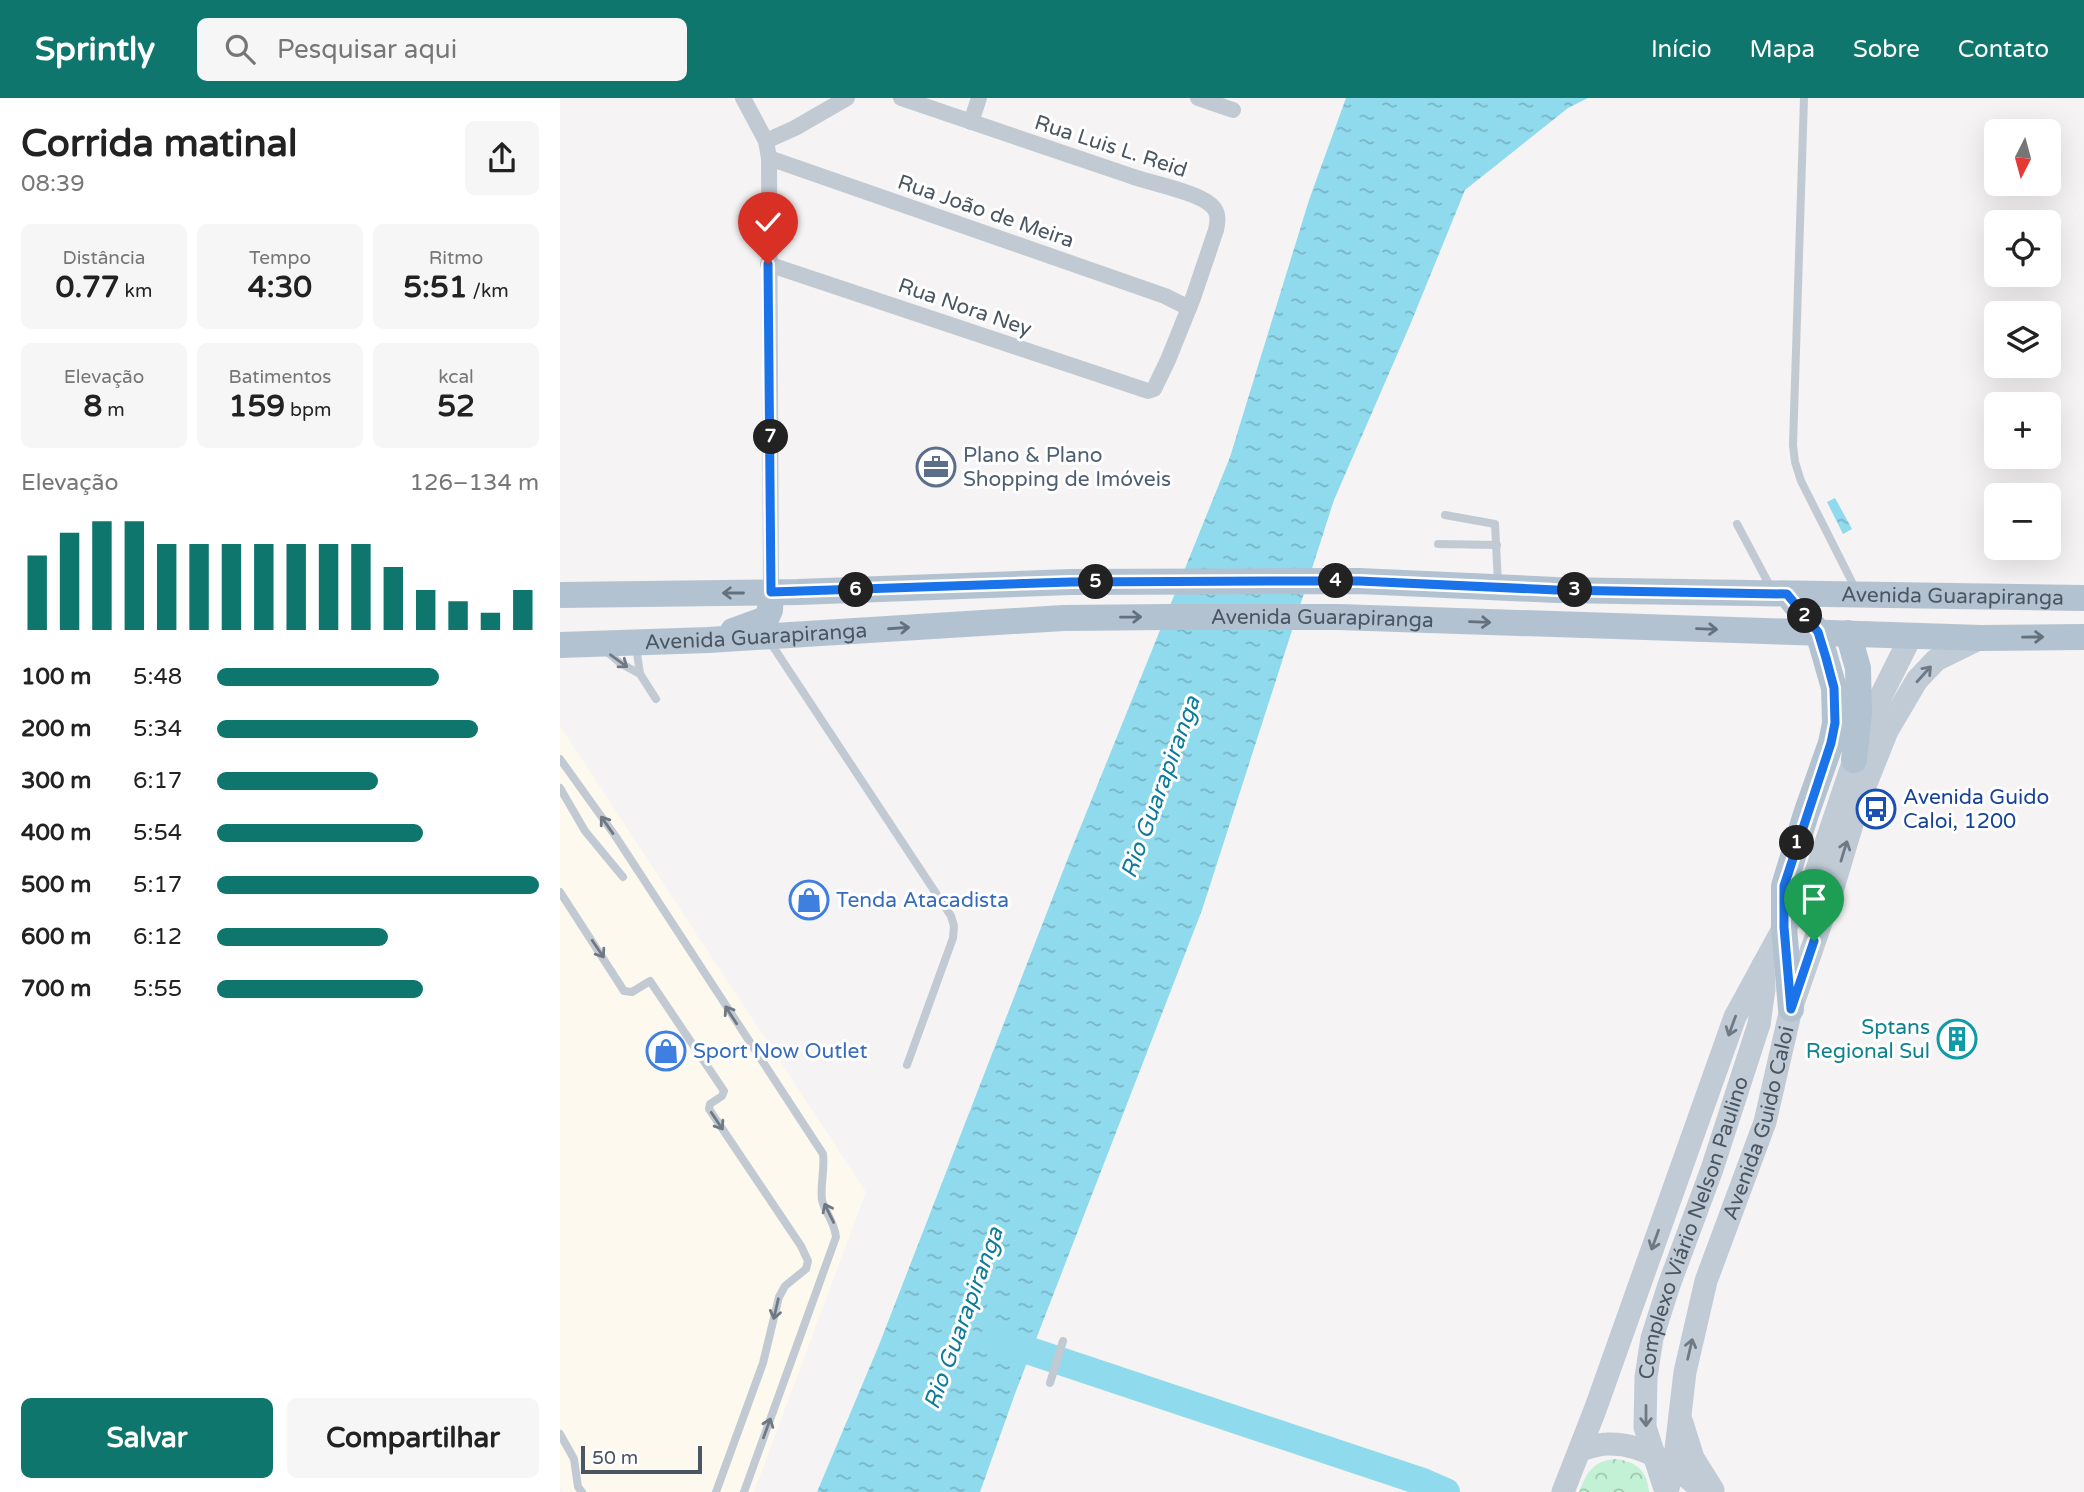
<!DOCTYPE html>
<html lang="pt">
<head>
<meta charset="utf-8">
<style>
  :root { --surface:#fff; --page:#f6f6f6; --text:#222; --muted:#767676; --accent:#0f766e }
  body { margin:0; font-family:"Varela Round",sans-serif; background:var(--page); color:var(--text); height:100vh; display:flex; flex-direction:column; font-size:26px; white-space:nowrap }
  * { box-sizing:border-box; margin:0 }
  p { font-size:23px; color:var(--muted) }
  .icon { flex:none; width:38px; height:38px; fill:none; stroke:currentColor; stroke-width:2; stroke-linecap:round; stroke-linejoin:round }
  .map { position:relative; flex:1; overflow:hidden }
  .panel { display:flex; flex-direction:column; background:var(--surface); width:560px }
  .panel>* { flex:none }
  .needle { width:46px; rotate:186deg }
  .controls { position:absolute; left:1424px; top:21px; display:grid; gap:14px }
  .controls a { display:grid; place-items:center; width:77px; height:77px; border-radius:10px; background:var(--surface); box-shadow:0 7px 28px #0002; font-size:35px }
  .scale { position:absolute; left:21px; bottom:18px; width:121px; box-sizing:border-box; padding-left:7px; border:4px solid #4a5661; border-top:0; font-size:19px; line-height:24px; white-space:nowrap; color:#4a5661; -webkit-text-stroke:5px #fff; paint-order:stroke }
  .pin { position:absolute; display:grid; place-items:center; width:60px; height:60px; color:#fff; margin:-72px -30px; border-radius:50% 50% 50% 0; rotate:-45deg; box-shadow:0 0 7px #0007 }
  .pin .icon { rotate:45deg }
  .km { position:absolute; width:35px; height:35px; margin:-18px; border-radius:50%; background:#222; color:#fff; font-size:19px; line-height:35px; text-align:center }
  .round { display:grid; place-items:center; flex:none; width:74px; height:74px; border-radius:10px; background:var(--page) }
  .overview { display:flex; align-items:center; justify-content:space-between; height:119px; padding:0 21px }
  h1 { font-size:38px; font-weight:700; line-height:52px }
  .stats { display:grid; grid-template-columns:repeat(3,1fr); gap:10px; height:119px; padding:7px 21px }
  .stats div { display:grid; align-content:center; border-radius:10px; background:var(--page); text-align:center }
  .stats b { font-size:30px; font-weight:700 }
  .stats small { font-size:19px; font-weight:400 }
  .stats p { font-size:19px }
  .chart { height:196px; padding:14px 21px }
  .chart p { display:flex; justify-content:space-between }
  .chart svg { width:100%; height:126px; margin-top:7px; stroke:var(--accent); stroke-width:6 }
  .cta { display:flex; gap:14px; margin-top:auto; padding:14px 21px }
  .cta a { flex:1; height:80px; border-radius:10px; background:var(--accent); color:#fff; font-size:28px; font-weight:700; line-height:80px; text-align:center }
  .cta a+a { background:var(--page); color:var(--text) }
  ul { padding:0 21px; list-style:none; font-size:23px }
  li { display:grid; grid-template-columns:112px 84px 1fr; align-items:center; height:52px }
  li i { height:18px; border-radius:9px; background:var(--accent) }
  header { display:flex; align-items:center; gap:42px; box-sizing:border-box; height:98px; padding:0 35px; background:var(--accent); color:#fff }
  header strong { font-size:33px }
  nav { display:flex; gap:38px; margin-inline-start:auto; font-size:24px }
  .search { width:490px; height:63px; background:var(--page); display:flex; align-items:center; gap:18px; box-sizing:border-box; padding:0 24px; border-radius:10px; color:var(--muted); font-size:26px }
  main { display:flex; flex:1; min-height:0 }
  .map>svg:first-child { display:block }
  .commercial { fill:#fdf9ef }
  .park { fill:url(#park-crowns) }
  .water { fill:url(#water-ripples) }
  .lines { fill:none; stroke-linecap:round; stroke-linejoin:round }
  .river { stroke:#90daee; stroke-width:28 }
  .lane { stroke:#c1cad2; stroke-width:8 }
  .street { stroke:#c1cad2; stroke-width:16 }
  .secondary { stroke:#c1cbd6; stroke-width:23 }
  .primary { stroke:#b3c2d1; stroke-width:26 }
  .secondary-bridge { stroke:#c1cbd6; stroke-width:23 }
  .oneway { stroke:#64717d }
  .oneway2 { stroke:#6e7983 }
  .oneway3 { stroke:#6e7984 }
  .route-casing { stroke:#fff; stroke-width:14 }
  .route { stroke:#1a73e8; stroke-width:9 }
  .labels { text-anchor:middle; stroke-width:6; stroke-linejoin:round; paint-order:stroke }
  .street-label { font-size:21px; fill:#4a5661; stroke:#fff }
  .service-label { font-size:21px; fill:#4e5e75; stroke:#fff; text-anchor:start }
  .transit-label { font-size:21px; fill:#164399; stroke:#fff; text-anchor:start }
  .shop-label { font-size:21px; fill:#366cbe; stroke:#fff; text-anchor:start }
  .culture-label { font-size:21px; fill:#0d838f; stroke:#fff; text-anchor:end }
  .water-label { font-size:23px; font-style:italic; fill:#0c7c9b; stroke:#fff }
</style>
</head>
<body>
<header>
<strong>Sprintly</strong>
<div class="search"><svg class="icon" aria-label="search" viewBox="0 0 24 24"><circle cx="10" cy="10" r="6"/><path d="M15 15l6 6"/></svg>Pesquisar aqui</div>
<nav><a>Início</a><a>Mapa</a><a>Sobre</a><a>Contato</a></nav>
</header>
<main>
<section class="panel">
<div class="overview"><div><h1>Corrida matinal</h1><p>08:39</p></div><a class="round"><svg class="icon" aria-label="share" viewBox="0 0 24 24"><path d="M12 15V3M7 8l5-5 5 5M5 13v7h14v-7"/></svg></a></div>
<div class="stats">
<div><p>Distância</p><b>0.77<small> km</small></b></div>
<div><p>Tempo</p><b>4:30</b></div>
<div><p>Ritmo</p><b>5:51<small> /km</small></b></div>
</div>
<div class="stats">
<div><p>Elevação</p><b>8<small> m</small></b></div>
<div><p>Batimentos</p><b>159<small> bpm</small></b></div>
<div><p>kcal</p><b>52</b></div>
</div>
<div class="chart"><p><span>Elevação</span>126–134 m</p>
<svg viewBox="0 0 160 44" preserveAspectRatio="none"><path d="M5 44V18M15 44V10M25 44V6M35 44V6M45 44V14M55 44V14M65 44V14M75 44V14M85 44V14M95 44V14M105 44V14M115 44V22M125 44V30M135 44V34M145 44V38M155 44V30"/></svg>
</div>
<ul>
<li><b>100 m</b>5:48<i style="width:69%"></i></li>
<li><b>200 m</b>5:34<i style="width:81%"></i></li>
<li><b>300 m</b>6:17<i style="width:50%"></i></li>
<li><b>400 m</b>5:54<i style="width:64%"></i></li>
<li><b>500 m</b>5:17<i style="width:100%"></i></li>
<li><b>600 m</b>6:12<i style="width:53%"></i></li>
<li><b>700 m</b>5:55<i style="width:64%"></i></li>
</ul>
<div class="cta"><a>Salvar</a><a>Compartilhar</a></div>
</section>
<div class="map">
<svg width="1524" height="1394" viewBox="0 0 1524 1394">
  <defs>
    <pattern id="park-crowns" width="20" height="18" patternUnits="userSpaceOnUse" patternTransform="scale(1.75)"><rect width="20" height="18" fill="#c3f1d5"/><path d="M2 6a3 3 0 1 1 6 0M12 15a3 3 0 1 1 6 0" fill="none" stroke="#a0c6b0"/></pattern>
    <pattern id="water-ripples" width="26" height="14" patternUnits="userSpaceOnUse" patternTransform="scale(1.75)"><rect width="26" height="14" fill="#90daee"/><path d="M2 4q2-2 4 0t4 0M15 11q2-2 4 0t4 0" fill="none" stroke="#78b4c4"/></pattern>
  </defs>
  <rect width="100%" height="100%" fill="#f5f3f3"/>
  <!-- commercial -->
  <polygon class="commercial" points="0,628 306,1094 194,1394 3,1394 0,1389"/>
  <!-- park -->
  <path class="park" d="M1054,1361C1076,1363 1087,1372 1089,1394H1019C1027,1374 1032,1364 1054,1361Z"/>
  <!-- water -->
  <g class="water">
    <polygon points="786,0 1028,0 1008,10 905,92 850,227 774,402 642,812 456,1293 420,1394 257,1394 319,1247 510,755 670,359 749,102"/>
    <polygon points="1275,400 1292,431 1283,436 1267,404"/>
  </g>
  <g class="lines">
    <!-- river -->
    <polyline class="river" points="434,1241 863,1384 886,1394"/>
    <!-- lane -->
    <g class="lane">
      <polyline points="1244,0 1233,347 1235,364 1241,383 1295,490"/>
      <polyline points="885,417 935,426 938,486"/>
      <polyline points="1177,426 1211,490"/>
      <polyline points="878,446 937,447"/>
      <polyline points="210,544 391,818 394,828 393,840 347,967"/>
      <polyline points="76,548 80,576 96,601"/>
      <polyline points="45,552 60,565 80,576"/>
      <path d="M0,661L56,739L263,1056C265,1071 260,1087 262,1102C265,1115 274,1122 276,1139L184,1394"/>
      <polyline points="0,690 25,733 63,779"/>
      <polyline points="0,794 64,893 72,894 90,883 164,993 162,998 150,1006 149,1011 241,1148 248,1163 246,1171 225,1188 219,1199 203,1265 156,1394"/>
      <polyline points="490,1285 503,1243"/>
      <polyline points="0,1336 14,1361 18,1389 22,1394"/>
    </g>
    <!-- street -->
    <g class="street">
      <polyline points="183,0 206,43 209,60 211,494"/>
      <polyline points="638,0 673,12"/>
      <polyline points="411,24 419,0"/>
      <polyline points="206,43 235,30 287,0"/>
      <polyline points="209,60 605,198 629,210"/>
      <path d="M208,166L588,293L594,291L608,262L633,200L656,132C659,119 658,111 647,104C632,93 590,85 571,78C494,52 418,26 341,0"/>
    </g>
    <!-- secondary -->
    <g class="secondary">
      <polyline points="1199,926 1204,891 1203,867"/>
      <polyline points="1122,1325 1133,1360 1153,1392"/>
      <path d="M1020,1352C1029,1350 1038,1346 1047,1346C1085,1344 1118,1371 1145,1394"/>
      <polyline points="1003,1394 1035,1312 1175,919 1224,829 1239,812 1250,792 1294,662 1317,606 1351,538"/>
      <path id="s1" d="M1107,1394L1114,1368L1125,1274L1146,1183L1205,1024L1231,911L1272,793L1299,703L1327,633L1357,582L1376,562L1421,540"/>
    </g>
    <!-- primary -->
    <g class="primary">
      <polyline points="1227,496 1258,534 1274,590 1275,625 1271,645 1246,716 1224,788 1224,829 1231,911"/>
      <path id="s2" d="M0,497L238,494L511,484L799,483L996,492L1524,500"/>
      <polyline points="173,533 206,521 210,512 211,494"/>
      <polyline points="1288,535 1298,570 1299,615 1294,662"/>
      <path id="s3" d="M0,547L148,542L503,520L607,519H778L1421,540L1524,539"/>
    </g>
    <!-- secondary-bridge -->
    <path class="secondary-bridge" id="s4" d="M1106,1394L1085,1329L1086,1279L1092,1240L1109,1187L1152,1071L1199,926"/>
  </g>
  <!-- one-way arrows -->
  <defs><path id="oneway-shaft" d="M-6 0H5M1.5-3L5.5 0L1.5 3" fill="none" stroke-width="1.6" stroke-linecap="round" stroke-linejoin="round" transform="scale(1.75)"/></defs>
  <g class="oneway">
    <use href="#oneway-shaft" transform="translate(173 495) rotate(180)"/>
    <use href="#oneway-shaft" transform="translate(571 519) rotate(-1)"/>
    <use href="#oneway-shaft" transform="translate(920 524) rotate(2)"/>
    <use href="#oneway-shaft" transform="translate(339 530) rotate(-4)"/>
    <use href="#oneway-shaft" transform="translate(1147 531) rotate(2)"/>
    <use href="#oneway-shaft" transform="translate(1473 539) rotate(-1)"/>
  </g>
  <g class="oneway2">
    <use href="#oneway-shaft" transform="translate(59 563) rotate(36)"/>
    <use href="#oneway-shaft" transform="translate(47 727) rotate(-125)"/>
    <use href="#oneway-shaft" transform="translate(38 851) rotate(56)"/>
    <use href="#oneway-shaft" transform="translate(171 917) rotate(-123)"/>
    <use href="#oneway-shaft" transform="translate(157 1023) rotate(56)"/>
    <use href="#oneway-shaft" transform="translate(269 1115) rotate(-116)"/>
    <use href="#oneway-shaft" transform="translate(216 1211) rotate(103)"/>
    <use href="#oneway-shaft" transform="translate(207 1330) rotate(-70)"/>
  </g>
  <g class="oneway3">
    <use href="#oneway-shaft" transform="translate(1364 576) rotate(-48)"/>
    <use href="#oneway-shaft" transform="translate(1284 753) rotate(-73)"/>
    <use href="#oneway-shaft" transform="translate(1172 928) rotate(110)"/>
    <use href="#oneway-shaft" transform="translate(1095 1142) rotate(110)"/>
    <use href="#oneway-shaft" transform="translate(1130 1251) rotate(-77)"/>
    <use href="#oneway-shaft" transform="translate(1086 1318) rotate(90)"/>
  </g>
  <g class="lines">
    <defs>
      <polyline id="route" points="208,166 211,494 511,484 725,483 799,483 996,492 1227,496 1258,534 1266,560 1274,590 1275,625 1271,645 1224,788 1224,829 1231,911 1254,843"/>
    </defs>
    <!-- route casing -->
    <use href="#route" class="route-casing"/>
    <!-- route -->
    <use href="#route" class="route"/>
  </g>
  <!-- icons -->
  <defs>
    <symbol id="office-ring" viewBox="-11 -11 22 22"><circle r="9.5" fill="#fff" stroke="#5c6f8a" stroke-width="1.5"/><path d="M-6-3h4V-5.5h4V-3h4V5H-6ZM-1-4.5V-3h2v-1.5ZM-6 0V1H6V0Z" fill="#5c6f8a"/></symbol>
    <symbol id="bus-ring" viewBox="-11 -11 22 22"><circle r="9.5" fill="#fff" stroke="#1a4fb4" stroke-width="1.5"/><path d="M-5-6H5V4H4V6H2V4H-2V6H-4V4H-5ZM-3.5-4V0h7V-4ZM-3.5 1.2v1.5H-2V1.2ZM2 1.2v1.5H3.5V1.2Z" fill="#1a4fb4"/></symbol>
    <symbol id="shop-ring" viewBox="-11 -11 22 22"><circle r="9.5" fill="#fff" stroke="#3f7fe0" stroke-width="1.5"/><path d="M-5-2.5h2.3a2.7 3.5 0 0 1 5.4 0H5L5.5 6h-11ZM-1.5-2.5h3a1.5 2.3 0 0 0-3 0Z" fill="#3f7fe0"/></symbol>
    <symbol id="building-ring" viewBox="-11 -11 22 22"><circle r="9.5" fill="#fff" stroke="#0f9aa8" stroke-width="1.5"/><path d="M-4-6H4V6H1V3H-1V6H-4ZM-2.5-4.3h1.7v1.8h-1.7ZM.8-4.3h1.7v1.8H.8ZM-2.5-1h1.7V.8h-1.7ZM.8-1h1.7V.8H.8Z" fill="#0f9aa8"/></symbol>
  </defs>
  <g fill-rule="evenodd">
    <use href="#office-ring" x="354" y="347" width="44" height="44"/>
    <use href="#bus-ring" x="1294" y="689" width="44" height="44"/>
    <use href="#shop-ring" x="227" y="780" width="44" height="44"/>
    <use href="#building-ring" x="1375" y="919" width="44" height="44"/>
    <use href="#shop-ring" x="84" y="931" width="44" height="44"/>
  </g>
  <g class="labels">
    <!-- street labels -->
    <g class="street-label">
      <text transform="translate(551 48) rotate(18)" y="7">Rua Luis L. Reid</text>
      <text transform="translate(426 113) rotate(19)" y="7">Rua João de Meira</text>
      <text transform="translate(405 209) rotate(19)" y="7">Rua Nora Ney</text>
      <text dy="7" stroke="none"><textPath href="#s2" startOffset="1393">Avenida Guarapiranga</textPath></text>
      <text dy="7" stroke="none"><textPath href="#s3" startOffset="763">Avenida Guarapiranga</textPath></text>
      <text dy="7" stroke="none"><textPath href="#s3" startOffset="196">Avenida Guarapiranga</textPath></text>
      <text dy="7" stroke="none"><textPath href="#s1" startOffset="382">Avenida Guido Caloi</textPath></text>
      <text dy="7" stroke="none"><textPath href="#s4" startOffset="275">Complexo Viário Nelson Paulino</textPath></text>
    </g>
    <!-- service labels -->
    <g class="service-label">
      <text x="403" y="364">Plano &amp; Plano<tspan x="403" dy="24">Shopping de Imóveis</tspan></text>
    </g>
    <!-- transit labels -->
    <g class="transit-label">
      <text x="1343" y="706">Avenida Guido<tspan x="1343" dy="24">Caloi, 1200</tspan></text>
    </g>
    <!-- shop labels -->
    <g class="shop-label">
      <text x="276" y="809">Tenda Atacadista</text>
      <text x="133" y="960">Sport Now Outlet</text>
    </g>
    <!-- culture labels -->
    <g class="culture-label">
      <text x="1370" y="936">Sptans<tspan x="1370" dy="24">Regional Sul</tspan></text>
    </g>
    <!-- water labels -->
    <g class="water-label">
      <text transform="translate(600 689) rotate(-70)" y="8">Rio Guarapiranga</text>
      <text transform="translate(403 1220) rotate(-70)" y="8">Rio Guarapiranga</text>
    </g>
  </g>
</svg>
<div class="controls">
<a><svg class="needle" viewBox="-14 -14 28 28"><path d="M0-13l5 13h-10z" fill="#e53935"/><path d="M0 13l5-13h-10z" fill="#767676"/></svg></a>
<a><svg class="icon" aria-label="locate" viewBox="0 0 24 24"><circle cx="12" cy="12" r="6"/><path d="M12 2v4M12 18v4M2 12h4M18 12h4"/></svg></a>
<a><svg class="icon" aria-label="layers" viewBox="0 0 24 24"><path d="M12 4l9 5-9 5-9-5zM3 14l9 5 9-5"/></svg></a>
<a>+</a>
<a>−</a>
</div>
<div class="scale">50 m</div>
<div class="pin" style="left:1254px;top:843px;background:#1e9e55"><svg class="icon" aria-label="arrive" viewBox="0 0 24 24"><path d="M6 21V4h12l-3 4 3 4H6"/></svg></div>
<div class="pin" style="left:208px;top:166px;background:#d93025"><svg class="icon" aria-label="check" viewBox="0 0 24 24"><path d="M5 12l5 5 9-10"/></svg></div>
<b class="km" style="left:1237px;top:745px">1</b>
<b class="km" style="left:1245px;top:518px">2</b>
<b class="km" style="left:1015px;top:492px">3</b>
<b class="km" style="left:776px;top:483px">4</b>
<b class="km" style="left:536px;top:484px">5</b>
<b class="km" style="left:296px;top:492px">6</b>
<b class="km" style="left:211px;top:339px">7</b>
</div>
</main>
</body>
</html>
